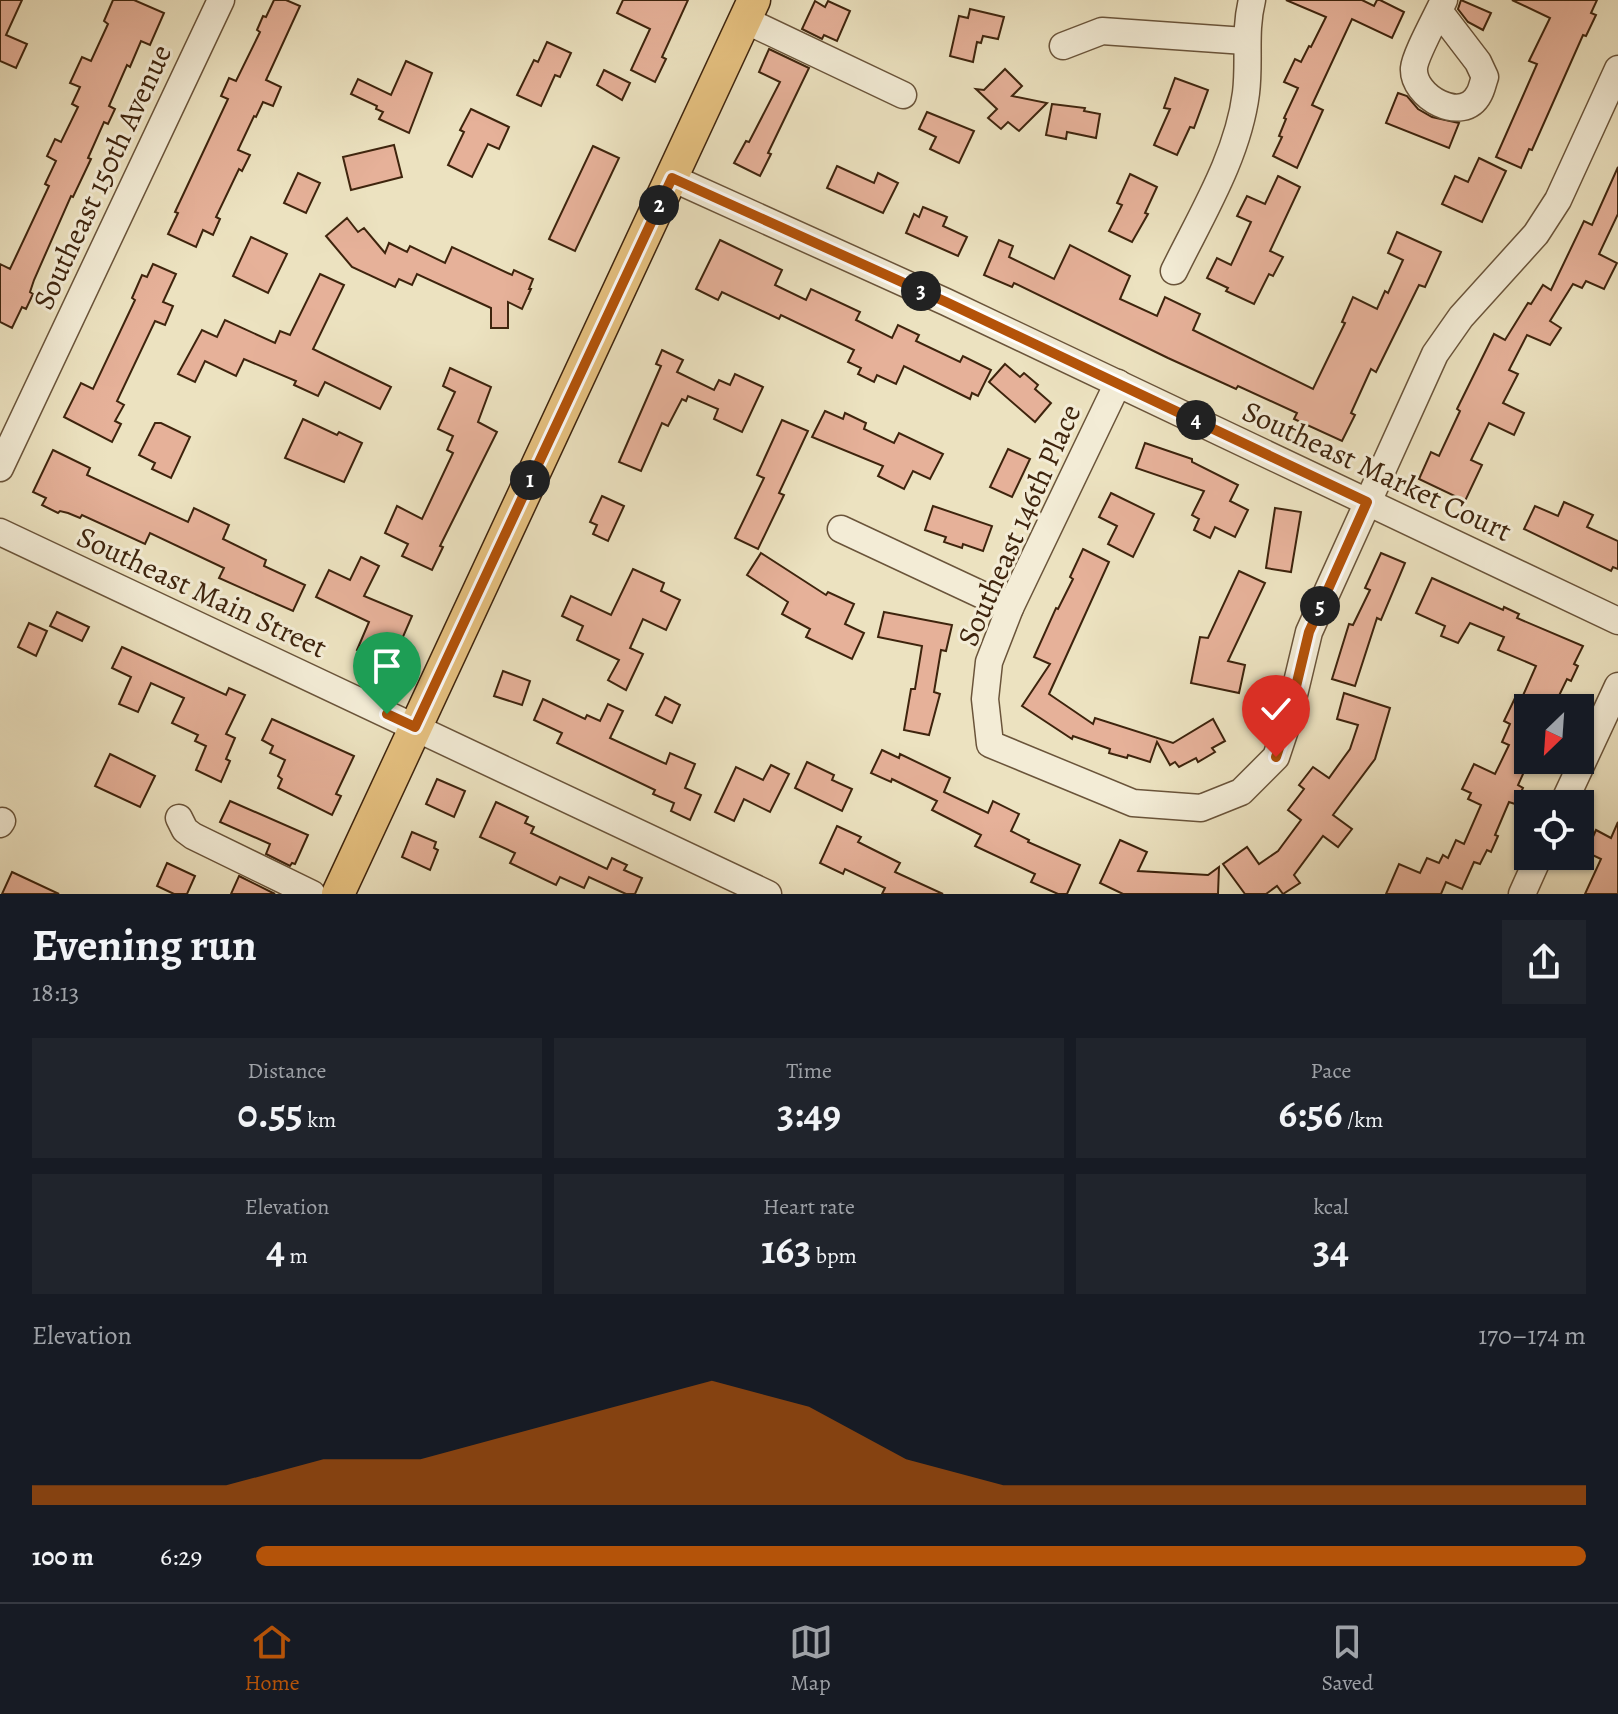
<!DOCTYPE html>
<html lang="en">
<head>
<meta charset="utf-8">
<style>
  :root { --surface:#171b24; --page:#20242c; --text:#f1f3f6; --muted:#9ea1a6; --line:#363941; --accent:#b45309 }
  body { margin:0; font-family:Alegreya,serif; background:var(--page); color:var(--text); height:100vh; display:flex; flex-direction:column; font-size:30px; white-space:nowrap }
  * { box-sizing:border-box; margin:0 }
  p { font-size:26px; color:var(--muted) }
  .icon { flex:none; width:44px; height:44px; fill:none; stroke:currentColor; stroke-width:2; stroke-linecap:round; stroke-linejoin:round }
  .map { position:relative; height:894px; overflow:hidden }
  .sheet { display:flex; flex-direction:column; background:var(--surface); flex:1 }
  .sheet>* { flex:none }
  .needle { width:52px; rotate:205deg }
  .controls { position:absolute; left:1514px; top:694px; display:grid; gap:16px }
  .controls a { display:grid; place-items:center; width:80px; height:80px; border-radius:0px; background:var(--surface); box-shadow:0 2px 6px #0004; font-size:40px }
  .pin { position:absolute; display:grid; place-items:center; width:68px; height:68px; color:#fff; margin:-82px -34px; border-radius:50% 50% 50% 0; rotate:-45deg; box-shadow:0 0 8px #0007 }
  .pin .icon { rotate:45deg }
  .km { position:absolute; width:40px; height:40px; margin:-20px; border-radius:50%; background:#222; color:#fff; font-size:22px; line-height:40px; text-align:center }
  .round { display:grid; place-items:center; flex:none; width:84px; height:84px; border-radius:0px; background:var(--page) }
  .headline { display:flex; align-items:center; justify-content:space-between; height:136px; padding:0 32px }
  h1 { font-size:44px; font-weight:600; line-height:60px }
  .metrics { display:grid; grid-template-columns:repeat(3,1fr); gap:12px; height:136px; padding:8px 32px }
  .metrics div { display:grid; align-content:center; border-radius:0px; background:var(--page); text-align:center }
  .metrics b { font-size:40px; font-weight:600 }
  .metrics small { font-size:22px; font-weight:400 }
  .metrics p { font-size:22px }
  .chart { height:224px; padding:16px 32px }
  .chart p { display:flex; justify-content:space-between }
  .chart svg { width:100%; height:144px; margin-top:8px; fill:var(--accent); opacity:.7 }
  ul { padding:0 32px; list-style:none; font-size:26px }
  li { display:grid; grid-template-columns:128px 96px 1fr; align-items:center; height:60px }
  li i { height:20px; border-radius:10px; background:var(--accent) }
  .menu { display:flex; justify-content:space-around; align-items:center; height:112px; border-top:2px solid var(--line); background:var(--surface); font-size:22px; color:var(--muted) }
  .menu a { display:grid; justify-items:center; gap:4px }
  .menu .selected { color:var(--accent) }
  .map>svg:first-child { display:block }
  .building { fill:#e6b199; stroke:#3e240d; stroke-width:2 }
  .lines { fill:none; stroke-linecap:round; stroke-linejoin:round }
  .minor-casing { stroke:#6a543a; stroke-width:29 }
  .major-casing { stroke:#3e240d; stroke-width:35 }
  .minor { stroke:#f3ecd6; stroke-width:26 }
  .major { stroke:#e6c180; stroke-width:32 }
  .route-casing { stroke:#fff; stroke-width:16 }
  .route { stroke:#b45309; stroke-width:10 }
  .labels { text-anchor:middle; stroke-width:6; stroke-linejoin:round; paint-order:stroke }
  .street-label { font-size:30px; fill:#3e240d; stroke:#f3ecd6 }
</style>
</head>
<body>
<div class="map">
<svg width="1618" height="894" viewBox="0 0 1618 894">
  <rect width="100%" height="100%" fill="#ece2c0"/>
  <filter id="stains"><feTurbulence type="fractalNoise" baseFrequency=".0025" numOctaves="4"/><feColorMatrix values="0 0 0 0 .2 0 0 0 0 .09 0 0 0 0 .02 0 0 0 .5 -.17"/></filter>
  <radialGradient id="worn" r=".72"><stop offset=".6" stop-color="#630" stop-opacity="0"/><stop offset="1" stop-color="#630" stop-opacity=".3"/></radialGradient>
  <!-- building -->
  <g class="building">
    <polygon points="0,0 22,0 6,35 27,44 16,68 0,61"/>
    <polygon points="113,0 134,0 164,13 150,45 141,41 130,67 127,65 109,106 115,109 108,124 104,122 88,158 91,159 73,197 71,196 34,280 30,292 33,294 26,309 22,307 12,328 0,322 0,264 10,269 49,186 45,184 56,161 47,156 55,139 61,142 78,107 72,104 80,87 70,83 82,57 91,61 108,24 104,21"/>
    <polygon points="274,0 286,0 300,6 266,80 281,87 273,106 263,102 256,117 254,116 238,150 250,155 242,171 239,169 216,217 220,219 213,235 203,230 196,247 168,234 178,213 175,212 228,99 221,96 229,78 236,81 260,32 257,30 263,16 266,17"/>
    <polygon points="623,0 688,0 662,57 666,59 655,82 631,70 650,29 617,13"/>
    <polygon points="1286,0 1362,0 1374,6 1377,0 1380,0 1404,12 1392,38 1352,19 1312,105 1323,110 1297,168 1273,156 1282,137 1279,136 1286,119 1284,118 1298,88 1284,82 1295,59 1301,62 1309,46 1311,47 1326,17"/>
    <polygon points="1461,0 1491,13 1483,30 1468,22 1458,9"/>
    <polygon points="1512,0 1597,0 1591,13 1596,15 1586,36 1583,35 1532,150 1529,149 1521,168 1496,157 1537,64 1529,61 1550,18"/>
    <polygon points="815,1 825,7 828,1 850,11 837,41 824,35 822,39 802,29"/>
    <polygon points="970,9 1004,17 998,39 983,36 981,43 977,42 973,62 950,56 959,16 968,18"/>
    <polygon points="547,42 571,53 560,77 555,75 541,106 517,95 534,60 538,62"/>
    <polygon points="769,49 809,68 768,153 771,154 760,176 734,163 746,141 749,142 780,82 759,72"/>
    <polygon points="406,61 432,73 409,133 379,119 383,112 376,109 377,106 351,94 358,79 391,95"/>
    <polygon points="1005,69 1022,86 1012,96 1047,103 1019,131 1008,122 1001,129 988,118 997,109 976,89 984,90"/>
    <polygon points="604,70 630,83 622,100 597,85"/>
    <polygon points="1175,78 1208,90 1194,128 1190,127 1177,155 1154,145 1170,109 1164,108"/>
    <polygon points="1398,93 1407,96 1418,109 1432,117 1459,123 1449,148 1386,123"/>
    <polygon points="1052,104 1085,108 1084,111 1100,114 1096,138 1067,132 1066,139 1046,135"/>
    <polygon points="471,109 509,127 499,149 488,144 472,177 448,165 464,132 460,130"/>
    <polygon points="927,112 974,131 959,163 930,149 936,137 919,129"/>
    <polygon points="394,145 402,177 351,190 343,157"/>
    <polygon points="593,146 619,158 575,251 549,239"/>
    <polygon points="1479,158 1506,171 1482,222 1442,204 1455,176 1468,182"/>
    <polygon points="837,166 874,183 878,173 898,183 883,213 827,188"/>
    <polygon points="1618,167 1618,214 1599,254 1617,263 1604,289 1586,281 1582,288 1573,284 1550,321 1561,328 1550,345 1527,335 1509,370 1518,374 1503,403 1524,413 1514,435 1489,423 1471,460 1482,465 1465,501 1419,479 1431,452 1439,456 1460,411 1457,409 1494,334 1505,340 1528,303 1531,304 1543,285 1551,290 1584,221 1592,225"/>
    <polygon points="298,173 320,183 306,213 284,203"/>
    <polygon points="1130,174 1157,187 1145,213 1148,214 1132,242 1109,231 1122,205 1117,203"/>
    <polygon points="1278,176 1300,187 1270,251 1283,257 1273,276 1269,274 1254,304 1226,291 1228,288 1207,278 1217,258 1231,265 1251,222 1237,216 1247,196 1265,204"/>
    <polygon points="923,207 947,217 943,226 967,237 958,256 906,233 914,214 919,217"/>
    <polygon points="347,218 358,232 364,228 385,253 389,243 407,252 410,246 445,263 452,247 512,275 514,270 533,279 529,289 531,289 522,309 508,302 508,328 491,328 491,308 417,274 412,285 399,279 395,287 352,267 326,236"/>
    <polygon points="1397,232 1441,252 1425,287 1419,285 1376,372 1371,369 1351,413 1355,415 1342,441 1294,419 1297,413 1238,386 1236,389 1168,358 1014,283 1012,287 984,275 999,240 1013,246 1009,257 1054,279 1070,245 1130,276 1120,299 1157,316 1165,297 1200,314 1193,330 1313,389 1345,323 1342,322 1353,297 1377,309 1385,291 1388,293 1403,260 1388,253"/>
    <polygon points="251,237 287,254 268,293 233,276"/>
    <polygon points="720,240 782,270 775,285 806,300 811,289 860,312 856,320 892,338 898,325 919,335 916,341 960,362 963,356 991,370 978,396 972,393 970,399 904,366 896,384 877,375 874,382 858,374 861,368 848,362 854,350 781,315 779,319 722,292 718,300 696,289"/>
    <polygon points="153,264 176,274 163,302 173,306 165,325 155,321 117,401 124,405 115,421 121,424 112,442 64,417 81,383 93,389 135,300 132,298 142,275 147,277"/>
    <polygon points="320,274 344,285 313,349 391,387 380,409 325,382 318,396 294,385 296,381 244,359 236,376 205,361 195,382 178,374 202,330 217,337 225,320 275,343 280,331 290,335"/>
    <polygon points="662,350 683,360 677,372 714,390 719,380 730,385 735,374 763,387 742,432 714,419 718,409 688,396 686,401 682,399 668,426 662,423 641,471 619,462 661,366 656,364"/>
    <polygon points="1005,364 1020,377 1024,373 1038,385 1035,389 1051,403 1035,422 989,382"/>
    <polygon points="450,368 491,387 478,422 497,432 440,546 443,547 432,570 402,556 408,544 385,533 397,506 422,519 453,453 447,450 453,436 438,429 455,392 443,386"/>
    <polygon points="825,411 843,419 845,413 866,423 864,429 894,443 899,433 943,454 930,479 913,471 904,489 878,476 883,466 812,437"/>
    <polygon points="303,419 337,435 339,432 362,443 344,482 285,458"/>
    <polygon points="782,420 808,431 779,493 784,495 758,549 735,538 764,478 757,475"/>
    <polygon points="155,423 161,423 190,437 171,478 152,469 155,463 139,455"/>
    <polygon points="1145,443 1192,459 1192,462 1238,485 1230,501 1248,510 1235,537 1215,527 1210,538 1194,530 1199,519 1192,515 1204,491 1136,468"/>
    <polygon points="1008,449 1030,459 1012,497 990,487"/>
    <polygon points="53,450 90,468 87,475 188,522 194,508 229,525 223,539 266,560 264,566 305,585 293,611 219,578 224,568 150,533 145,544 82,515 80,518 68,513 60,511 58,513 42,505 46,498 33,492"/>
    <polygon points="1111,493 1154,514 1133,557 1108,544 1117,526 1099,517"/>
    <polygon points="602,496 624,506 608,541 593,534 597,525 590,522"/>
    <polygon points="1564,502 1593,515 1587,527 1618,541 1618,569 1613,567 1611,571 1524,529 1535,506 1558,516"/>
    <polygon points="933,506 992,526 983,551 963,544 962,548 944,542 946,537 925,530"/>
    <polygon points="1275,508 1301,512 1291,572 1266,568"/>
    <polygon points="1083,549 1109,562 1049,694 1093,724 1095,718 1173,743 1213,719 1225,741 1212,748 1215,752 1198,762 1196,758 1179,767 1175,762 1170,765 1157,742 1150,762 1128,755 1127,758 1109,753 1110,749 1073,736 1072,739 1022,706 1050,664 1034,657 1056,608 1058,609 1073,579 1070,577"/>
    <polygon points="761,553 826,595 828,592 854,604 845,624 864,633 852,659 806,637 810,629 782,614 788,602 747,575"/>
    <polygon points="1381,553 1405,563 1381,620 1377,618 1355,686 1332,679 1349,624 1353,625 1370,590 1365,588"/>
    <polygon points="361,557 379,566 364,596 412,616 396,653 389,650 384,661 357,650 369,622 316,597 329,570 350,580"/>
    <polygon points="633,569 664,583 661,591 680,600 666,630 643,619 630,648 643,654 626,690 608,680 619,660 577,640 583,626 562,616 571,596 611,615"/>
    <polygon points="1239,571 1265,583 1228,661 1245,665 1239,693 1191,683 1200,637 1208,638"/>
    <polygon points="1432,578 1503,610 1504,607 1519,614 1517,618 1583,646 1574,664 1578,666 1571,681 1567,679 1553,708 1528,708 1528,763 1518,785 1523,788 1515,804 1509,802 1495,835 1498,836 1491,852 1487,850 1480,864 1474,862 1462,889 1446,882 1441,894 1386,894 1399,864 1420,873 1427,858 1439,863 1443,855 1448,858 1456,840 1464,844 1481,805 1468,799 1471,793 1462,789 1474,764 1495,774 1509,745 1502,742 1510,724 1504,721 1515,698 1521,700 1536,666 1498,650 1504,637 1470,623 1458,643 1441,636 1445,626 1416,613"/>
    <polygon points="57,612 89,627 82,641 50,626"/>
    <polygon points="884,612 952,625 946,651 941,650 934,692 940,694 929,735 904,730 911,689 915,689 922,646 878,637"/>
    <polygon points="29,623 47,631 36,656 18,647"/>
    <polygon points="122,647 226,695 229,688 245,695 226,734 235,738 226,759 230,761 221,782 196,770 206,746 195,741 198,735 172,723 184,698 151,683 138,712 119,704 131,677 112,668"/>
    <polygon points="503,671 530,681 522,705 494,696"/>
    <polygon points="1344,693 1390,708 1375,759 1333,815 1352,829 1338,847 1323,836 1294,875 1300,883 1283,894 1277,886 1266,894 1245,894 1223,864 1247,847 1259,864 1278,851 1301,820 1288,810 1304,789 1299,785 1313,767 1329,778 1350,749 1358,725 1337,719"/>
    <polygon points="665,697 680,705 672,723 656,715"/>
    <polygon points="543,699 585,719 587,715 600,721 608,704 623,711 610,738 666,764 670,753 695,764 685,788 701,795 690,820 671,811 674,803 653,794 655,790 557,743 562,733 534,720"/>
    <polygon points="272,719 354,756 336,794 341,796 332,815 278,788 282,779 278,776 285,760 270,753 273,746 262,740"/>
    <polygon points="882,750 899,758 900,754 950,778 944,792 988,813 993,801 1019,814 1011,831 1029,840 1028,842 1080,865 1067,894 1058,894 1031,882 1035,874 975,846 981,835 932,810 937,801 892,779 891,782 871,773"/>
    <polygon points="110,754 155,776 140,807 95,786"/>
    <polygon points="807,762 834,775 832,780 852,789 842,811 795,788"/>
    <polygon points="771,765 789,774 770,812 744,799 734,821 715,812 736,767 763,780"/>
    <polygon points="437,779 465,791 454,817 426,804"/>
    <polygon points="230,801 308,835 295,864 292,863 290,866 266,854 270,844 220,822"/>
    <polygon points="496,802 528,817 525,823 534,827 531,833 607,869 612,858 627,865 624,870 642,878 635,894 626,894 589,877 584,888 560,877 556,885 510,863 515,853 480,837"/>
    <polygon points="1618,822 1618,894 1585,894 1601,859 1586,852 1596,830 1611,838"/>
    <polygon points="837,826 861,837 858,842 900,863 895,872 943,894 882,894 885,888 845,869 843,874 820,863"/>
    <polygon points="412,832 436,842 434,848 438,850 430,870 402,857"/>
    <polygon points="1120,840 1147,852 1138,871 1208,875 1219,867 1218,894 1123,894 1100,883"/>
    <polygon points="167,863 195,876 187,894 174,894 157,886"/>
    <polygon points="12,872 59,894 2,894"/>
    <polygon points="239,876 275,894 231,894"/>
  </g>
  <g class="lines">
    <defs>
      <g id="minor">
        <path d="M1439,11L1478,62L1485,77C1483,82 1482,89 1479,94C1463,125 1412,97 1414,68C1415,55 1438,14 1444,0"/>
        <polyline points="745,20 903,95"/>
        <polyline points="1063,46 1102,31 1245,41"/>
        <polyline points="672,178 946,302 1618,621"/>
        <path d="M1174,271C1202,214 1238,156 1246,93C1250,61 1244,32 1252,0"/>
        <polyline points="1118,383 1010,608 989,662 985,699 990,744 1133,803 1201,808 1241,792 1276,757 1287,724 1309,632 1435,354 1461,317 1536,234 1558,200 1618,69"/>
        <polyline points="0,468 221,0"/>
        <polyline points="841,529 1010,608"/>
        <polyline points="0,532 768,894"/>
        <polyline points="1563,804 1618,686"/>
        <polyline points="179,818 185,830 193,836 312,894"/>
        <polyline points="0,824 2,821"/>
        <polyline points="1522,894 1539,856"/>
      </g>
      <polyline id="major" points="338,894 754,0"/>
    </defs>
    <!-- minor casing -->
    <use href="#minor" class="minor-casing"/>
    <!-- major casing -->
    <use href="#major" class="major-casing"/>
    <!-- minor -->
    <use href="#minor" class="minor"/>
    <!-- major -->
    <use href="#major" class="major"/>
  </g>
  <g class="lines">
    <defs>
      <polyline id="route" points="387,714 415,727 672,178 946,302 1367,502 1309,632 1287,724 1276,757"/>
    </defs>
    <!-- route casing -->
    <use href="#route" class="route-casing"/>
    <!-- route -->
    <use href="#route" class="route"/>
  </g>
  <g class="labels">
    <!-- street labels -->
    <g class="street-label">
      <text transform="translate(102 177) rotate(-65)" y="10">Southeast 150th Avenue</text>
      <text transform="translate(1377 471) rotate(25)" y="10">Southeast Market Court</text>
      <text transform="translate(1019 525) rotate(-66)" y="10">Southeast 146th Place</text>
      <text transform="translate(202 592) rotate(25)" y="10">Southeast Main Street</text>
    </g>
  </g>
  <rect width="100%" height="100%" filter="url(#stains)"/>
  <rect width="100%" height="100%" fill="url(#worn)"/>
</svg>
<div class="controls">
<a><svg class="needle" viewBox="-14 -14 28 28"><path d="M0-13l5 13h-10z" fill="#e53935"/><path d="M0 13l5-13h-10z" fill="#9ea1a6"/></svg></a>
<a><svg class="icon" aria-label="locate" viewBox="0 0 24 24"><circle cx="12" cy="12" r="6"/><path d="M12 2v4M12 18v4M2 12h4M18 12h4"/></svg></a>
</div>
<div class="pin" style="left:387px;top:714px;background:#1e9e55"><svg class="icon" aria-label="arrive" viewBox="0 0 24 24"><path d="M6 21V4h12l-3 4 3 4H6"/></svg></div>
<div class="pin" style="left:1276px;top:757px;background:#d93025"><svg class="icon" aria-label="check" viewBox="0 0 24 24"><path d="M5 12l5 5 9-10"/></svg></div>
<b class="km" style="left:530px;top:480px">1</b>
<b class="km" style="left:659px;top:205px">2</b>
<b class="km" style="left:921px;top:291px">3</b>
<b class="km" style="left:1196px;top:420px">4</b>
<b class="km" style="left:1320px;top:606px">5</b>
</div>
<section class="sheet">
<div class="headline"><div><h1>Evening run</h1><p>18:13</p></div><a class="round"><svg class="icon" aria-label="share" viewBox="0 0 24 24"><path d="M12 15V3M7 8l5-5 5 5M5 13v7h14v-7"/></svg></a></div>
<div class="metrics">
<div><p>Distance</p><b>0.55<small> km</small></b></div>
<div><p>Time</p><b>3:49</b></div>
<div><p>Pace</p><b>6:56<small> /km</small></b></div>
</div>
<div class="metrics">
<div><p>Elevation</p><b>4<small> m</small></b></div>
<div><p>Heart rate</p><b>163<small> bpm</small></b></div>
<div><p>kcal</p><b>34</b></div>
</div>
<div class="chart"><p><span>Elevation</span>170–174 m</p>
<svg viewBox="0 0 160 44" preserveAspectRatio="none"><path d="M0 44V38L10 38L20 38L30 30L40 30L50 22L60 14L70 6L80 14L90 30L100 38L110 38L120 38L130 38L140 38L150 38L160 38V44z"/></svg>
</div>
<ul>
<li><b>100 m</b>6:29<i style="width:100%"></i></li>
</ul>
</section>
<nav class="menu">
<a class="selected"><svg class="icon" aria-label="home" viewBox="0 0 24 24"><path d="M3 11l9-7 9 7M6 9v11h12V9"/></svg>Home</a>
<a><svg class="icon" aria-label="map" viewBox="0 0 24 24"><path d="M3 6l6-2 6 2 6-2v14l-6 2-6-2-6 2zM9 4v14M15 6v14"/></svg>Map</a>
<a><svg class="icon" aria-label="saved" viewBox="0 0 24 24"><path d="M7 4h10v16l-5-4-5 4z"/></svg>Saved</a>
</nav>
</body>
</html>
